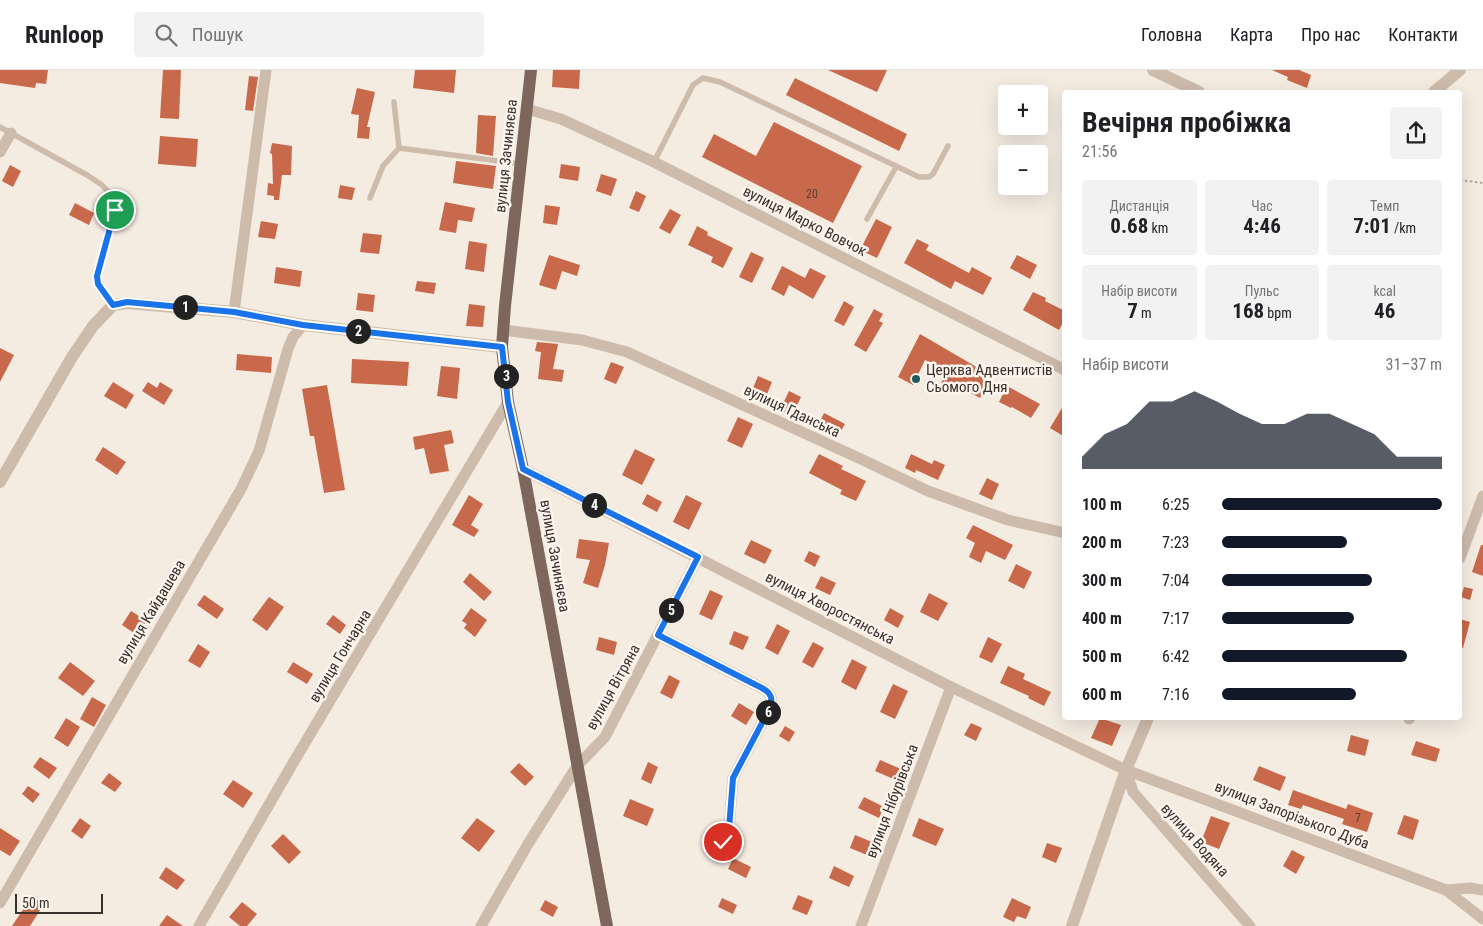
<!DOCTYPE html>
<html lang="uk">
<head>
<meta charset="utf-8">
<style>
  :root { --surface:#fff; --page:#f2f2f2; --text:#202124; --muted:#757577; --line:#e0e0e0; --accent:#111827 }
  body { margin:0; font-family:"Roboto Condensed",sans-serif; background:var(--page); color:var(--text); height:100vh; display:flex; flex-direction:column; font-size:19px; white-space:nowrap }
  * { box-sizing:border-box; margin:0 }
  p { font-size:16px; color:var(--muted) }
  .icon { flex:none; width:28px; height:28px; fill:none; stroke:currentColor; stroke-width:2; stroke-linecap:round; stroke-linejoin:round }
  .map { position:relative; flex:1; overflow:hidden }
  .details { position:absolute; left:1062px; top:20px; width:400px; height:630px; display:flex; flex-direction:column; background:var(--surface); border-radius:5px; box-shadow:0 5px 20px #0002 }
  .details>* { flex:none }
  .buttons { position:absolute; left:998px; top:15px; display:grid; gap:10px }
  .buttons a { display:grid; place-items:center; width:50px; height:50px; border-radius:5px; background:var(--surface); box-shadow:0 5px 20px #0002; font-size:25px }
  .scale { position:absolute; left:15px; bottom:12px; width:88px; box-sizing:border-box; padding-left:5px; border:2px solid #3b302b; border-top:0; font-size:14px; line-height:18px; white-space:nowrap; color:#3b302b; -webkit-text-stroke:4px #fbf5ee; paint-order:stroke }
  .pin { position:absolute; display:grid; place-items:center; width:42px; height:42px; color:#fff; margin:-21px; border:2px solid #fff; border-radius:50%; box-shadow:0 1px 5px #0007 }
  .km { position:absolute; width:25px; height:25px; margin:-12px; border-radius:50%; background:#222; color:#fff; font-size:14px; line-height:25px; text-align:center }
  .round { display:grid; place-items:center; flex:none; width:52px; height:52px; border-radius:5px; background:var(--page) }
  .overview { display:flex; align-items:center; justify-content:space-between; height:85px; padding:0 20px }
  h1 { font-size:28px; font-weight:700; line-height:38px }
  .metrics { display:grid; grid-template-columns:repeat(3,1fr); gap:8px; height:85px; padding:5px 20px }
  .metrics div { display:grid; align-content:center; border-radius:5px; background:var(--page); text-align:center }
  .metrics b { font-size:21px; font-weight:700 }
  .metrics small { font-size:14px; font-weight:400 }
  .metrics p { font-size:14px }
  .chart { height:140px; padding:10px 20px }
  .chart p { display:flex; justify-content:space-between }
  .chart svg { width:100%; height:90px; margin-top:5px; fill:var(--accent); opacity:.7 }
  ul { padding:0 20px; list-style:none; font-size:16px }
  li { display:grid; grid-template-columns:80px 60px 1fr; align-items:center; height:38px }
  li i { height:12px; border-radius:6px; background:var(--accent) }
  header { display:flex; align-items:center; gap:30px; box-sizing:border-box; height:70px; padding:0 25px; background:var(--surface); border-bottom:1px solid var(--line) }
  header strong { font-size:24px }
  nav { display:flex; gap:28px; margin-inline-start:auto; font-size:18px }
  .search { width:350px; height:45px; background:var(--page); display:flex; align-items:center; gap:12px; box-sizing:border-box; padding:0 18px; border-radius:5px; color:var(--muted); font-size:19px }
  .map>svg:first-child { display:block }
  .building { fill:#c8694b }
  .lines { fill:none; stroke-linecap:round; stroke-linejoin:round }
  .path { stroke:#b9a596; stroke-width:2; stroke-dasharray:2.5 2.5; stroke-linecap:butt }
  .service { stroke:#cdbbac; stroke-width:5.5 }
  .minor { stroke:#cdbbac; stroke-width:11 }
  .tertiary { stroke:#cdbbac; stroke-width:12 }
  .primary { stroke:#7d675c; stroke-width:12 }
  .route-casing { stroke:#fff; stroke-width:10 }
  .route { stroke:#1a73e8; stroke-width:6 }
  .poi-dot { fill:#1f5a5e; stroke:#fbf5ee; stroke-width:2 }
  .labels { text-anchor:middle; stroke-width:5; stroke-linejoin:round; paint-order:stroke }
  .number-label { font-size:12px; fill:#5e3e33 }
  .street-label { font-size:15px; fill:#3b302b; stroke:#fbf5ee }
  .poi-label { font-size:15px; fill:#3b302b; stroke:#fbf5ee; text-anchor:start }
</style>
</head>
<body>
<header>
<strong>Runloop</strong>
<div class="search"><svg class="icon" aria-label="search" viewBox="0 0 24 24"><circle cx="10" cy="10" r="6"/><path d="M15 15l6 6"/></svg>Пошук</div>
<nav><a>Головна</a><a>Карта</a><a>Про нас</a><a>Контакти</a></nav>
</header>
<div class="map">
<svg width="1483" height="856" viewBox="0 0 1483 856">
  <rect width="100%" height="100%" fill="#f4ebe1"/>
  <!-- building -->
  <g class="building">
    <polygon points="0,0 48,0 46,14 36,13 35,18 0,13"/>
    <polygon points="163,0 181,0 179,49 160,48"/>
    <polygon points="415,0 456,0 454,23 413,18"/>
    <polygon points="553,0 580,0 579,19 552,17"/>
    <polygon points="828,0 887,0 877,22"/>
    <polygon points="1272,0 1299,0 1311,5 1307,18 1287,10 1288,7"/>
    <polygon points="249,6 258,7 253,41 245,40"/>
    <polygon points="795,8 907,64 899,81 786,25"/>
    <polygon points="357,18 375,22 367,57 370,57 369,69 357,68 359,45 351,44"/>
    <polygon points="478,45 496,46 493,86 476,83"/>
    <polygon points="774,52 862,96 833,153 702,87 714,64 756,86"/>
    <polygon points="160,66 198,69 196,97 158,94"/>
    <polygon points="272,73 292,76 291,105 282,105 279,130 274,130 274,126 267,125 268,113 273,114 272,84 270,83"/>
    <polygon points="456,91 496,96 493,119 453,113"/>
    <polygon points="561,94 580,97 578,111 559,108"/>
    <polygon points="10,95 21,101 13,117 2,111"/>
    <polygon points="601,104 617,109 611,126 596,121"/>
    <polygon points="340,115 355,118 352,130 338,128"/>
    <polygon points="636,121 646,126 639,142 629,138"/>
    <polygon points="445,132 475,138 472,152 458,150 456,163 439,160"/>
    <polygon points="75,133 94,143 89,155 69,145"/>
    <polygon points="545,135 560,137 557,155 543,153"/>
    <polygon points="670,139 681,145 670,164 659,158"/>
    <polygon points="876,149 892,157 877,188 860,180"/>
    <polygon points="261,151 278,154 275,169 258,167"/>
    <polygon points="697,156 708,162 707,165 733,178 723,198 711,192 713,187 688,175"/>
    <polygon points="363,163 382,165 379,184 360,182"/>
    <polygon points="917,169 929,175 926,180 969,203 972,197 992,208 983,225 955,211 951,219 904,193"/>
    <polygon points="469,171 487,174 484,202 465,199"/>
    <polygon points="751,182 764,188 752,213 739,207"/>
    <polygon points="549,185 580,195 577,206 562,201 556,220 539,215"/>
    <polygon points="1017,185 1037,195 1030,209 1010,198"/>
    <polygon points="782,196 805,208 810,198 826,206 813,229 789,215 784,226 771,219"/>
    <polygon points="276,197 302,201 300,217 274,213"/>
    <polygon points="417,211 436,213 434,224 415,221"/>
    <polygon points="1033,222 1046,228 1045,231 1065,241 1065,248 1059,260 1023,240"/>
    <polygon points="358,223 375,225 373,242 356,240"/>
    <polygon points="844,231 854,237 844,256 834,251"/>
    <polygon points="469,234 485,236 483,257 466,256"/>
    <polygon points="874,239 883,244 879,251 883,253 866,282 854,275"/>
    <polygon points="920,264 992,306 980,328 956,315 954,320 941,313 947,302 925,290 913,315 898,307"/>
    <polygon points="537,272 558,274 553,299 564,300 562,312 538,309 541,282 535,281"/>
    <polygon points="0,278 14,285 0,312"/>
    <polygon points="237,284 272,287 271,303 236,300"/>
    <polygon points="352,289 409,292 407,316 351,313"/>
    <polygon points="611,292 624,297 616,314 604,309"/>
    <polygon points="441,296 460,298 457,329 437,326"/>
    <polygon points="758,306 772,312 765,329 751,323"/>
    <polygon points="113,312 134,325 126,339 104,326"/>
    <polygon points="148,312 157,318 160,312 173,320 164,335 142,321"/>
    <polygon points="327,315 345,420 324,423 314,366 310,366 302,319"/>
    <polygon points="1007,316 1040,334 1031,348 1012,337 1011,338 999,332"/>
    <polygon points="789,321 801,327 792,346 780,340"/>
    <polygon points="1065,333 1065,367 1050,358"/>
    <polygon points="824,343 845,354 839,364 819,353"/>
    <polygon points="738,347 753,354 742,378 727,371"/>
    <polygon points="451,360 454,373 444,375 449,401 430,404 424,378 415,380 413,367"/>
    <polygon points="103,377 126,392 117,405 95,390"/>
    <polygon points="635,379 655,389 642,415 622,405"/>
    <polygon points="819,384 843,396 841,399 866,411 856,431 840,424 842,420 809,403"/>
    <polygon points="911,384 932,394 934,390 945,395 938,410 916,400 915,403 905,398"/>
    <polygon points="987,408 999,414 992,430 979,424"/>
    <polygon points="647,424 662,432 657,442 642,434"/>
    <polygon points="469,425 483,434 471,455 479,460 474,467 452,455"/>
    <polygon points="686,425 702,433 689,460 673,452"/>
    <polygon points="973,455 1013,475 1005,490 986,481 981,493 969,487 975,473 966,468"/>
    <polygon points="579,469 609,473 605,495 598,518 583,513 590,490 576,488"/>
    <polygon points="751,470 772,480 765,494 744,484"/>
    <polygon points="1481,475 1483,475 1483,506 1472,502"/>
    <polygon points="809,481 820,486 815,497 804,491"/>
    <polygon points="1016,494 1032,502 1024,519 1008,511"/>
    <polygon points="470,503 492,522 484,531 463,512"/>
    <polygon points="821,506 836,513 830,525 815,518"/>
    <polygon points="1464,517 1473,519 1470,530 1461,527"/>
    <polygon points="710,520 723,526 712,550 699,544"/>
    <polygon points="929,523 948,533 938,551 920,542"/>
    <polygon points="204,525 224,539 217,549 197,535"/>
    <polygon points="269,527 284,537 267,561 252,550"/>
    <polygon points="471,538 487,550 475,567 464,558 467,554 462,551"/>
    <polygon points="890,538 904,546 898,558 884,550"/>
    <polygon points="131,541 147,551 137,565 122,555"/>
    <polygon points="333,545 346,555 340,564 326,554"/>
    <polygon points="1460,549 1470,552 1463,578 1460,578"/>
    <polygon points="777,554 790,561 778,585 765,578"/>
    <polygon points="734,561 749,567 743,580 729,574"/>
    <polygon points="599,567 617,572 614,585 596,580"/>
    <polygon points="988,567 1002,574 992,593 979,587"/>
    <polygon points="813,572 824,578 813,598 802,592"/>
    <polygon points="198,574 210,582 200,598 188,591"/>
    <polygon points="852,589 867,597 856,620 841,612"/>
    <polygon points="70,592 95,611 83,626 58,608"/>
    <polygon points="293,592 313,604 307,614 287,602"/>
    <polygon points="1008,596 1025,604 1023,609 1051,622 1044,636 1028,628 1029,626 1000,613"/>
    <polygon points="669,605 680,611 672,629 660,623"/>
    <polygon points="893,614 908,621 895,649 880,642"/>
    <polygon points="92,627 106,635 94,657 80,649"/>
    <polygon points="739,633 754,642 746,655 731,646"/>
    <polygon points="66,648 80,657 68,677 54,668"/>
    <polygon points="1100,648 1121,655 1112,676 1091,668"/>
    <polygon points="971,653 982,658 976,671 964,665"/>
    <polygon points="785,656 795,662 789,672 779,666"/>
    <polygon points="1351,665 1369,670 1365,686 1347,681"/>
    <polygon points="1416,671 1440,679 1436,692 1411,685"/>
    <polygon points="40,687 57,698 49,709 33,697"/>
    <polygon points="880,690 901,699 896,710 875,701"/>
    <polygon points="648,692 658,697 651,714 641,709"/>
    <polygon points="519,693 534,707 525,716 510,702"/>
    <polygon points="1259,696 1286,707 1280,721 1253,710"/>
    <polygon points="109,703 122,713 115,722 101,713"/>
    <polygon points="233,710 253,723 243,738 223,724"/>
    <polygon points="28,716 40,724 33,733 22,724"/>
    <polygon points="1293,720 1346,739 1348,734 1373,743 1367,762 1342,754 1344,749 1303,735 1301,739 1288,735"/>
    <polygon points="864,727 884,737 879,748 858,738"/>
    <polygon points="630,729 654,739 647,756 623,746"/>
    <polygon points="1404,745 1419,750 1413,770 1397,764"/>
    <polygon points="1211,746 1230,753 1219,779 1201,772"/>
    <polygon points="80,748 91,756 82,769 71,761"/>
    <polygon points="477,748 495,761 479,782 461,768"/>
    <polygon points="919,748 944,759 936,776 912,766"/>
    <polygon points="0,758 20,771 10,786 0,780"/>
    <polygon points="283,764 301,782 289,794 271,776"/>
    <polygon points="855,765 872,772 867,785 850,778"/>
    <polygon points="1047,773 1062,778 1056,793 1042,787"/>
    <polygon points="1292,780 1305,787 1296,804 1283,796"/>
    <polygon points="733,788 751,797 746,808 728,799"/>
    <polygon points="834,796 854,806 849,817 829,808"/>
    <polygon points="166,797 185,810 177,820 159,808"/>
    <polygon points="798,825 813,831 807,845 792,839"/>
    <polygon points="32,826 44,834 30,856 12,856"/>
    <polygon points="722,828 737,835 733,844 718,837"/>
    <polygon points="1012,828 1031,837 1026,849 1017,846 1014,852 1003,847"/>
    <polygon points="545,830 558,837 553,847 540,840"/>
    <polygon points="242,832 257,844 247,856 240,856 229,847"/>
    <polygon points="167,845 183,856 159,856"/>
  </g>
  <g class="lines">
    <!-- path -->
    <polyline class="path" points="1460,110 1483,113"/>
    <!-- service -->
    <g class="service">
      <polyline points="0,57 87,105 102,115 112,126 115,135 114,147 97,206 98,214 113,235"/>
      <polyline points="399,78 521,94"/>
      <polyline points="654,92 693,15 703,8 720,12 919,107 929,107 933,104 948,76"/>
      <polyline points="370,128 383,96 399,78 394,32"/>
      <polyline points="867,149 896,97"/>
    </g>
    <!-- minor -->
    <g class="minor">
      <polyline points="527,39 561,49 654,92 1065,300"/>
      <polyline points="0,82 11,63"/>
      <polyline points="234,242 266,0"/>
      <polyline points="503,260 582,270 627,282 863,390 928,421 1008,450 1065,463"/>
      <polyline points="523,399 951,617 1126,700 1446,820 1483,849"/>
      <polyline points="1460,488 1483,426"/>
      <path d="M658,565L756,615C767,620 775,625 770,638L733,708L729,759L723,772"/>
      <polyline points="1409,649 1410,648"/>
      <polyline points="1126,700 1133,722 1250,856"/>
      <polyline points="1446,820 1470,818 1483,820"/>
      <polyline points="0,833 241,419 259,381 288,279 293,267 303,255"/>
      <polyline points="199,856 293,693 508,332"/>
      <polyline points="481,856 528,774 577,696 605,667 698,487"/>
      <polyline points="861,856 951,617"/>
    </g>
    <!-- tertiary -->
    <g class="tertiary">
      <polyline points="1153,0 1199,22"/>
      <polyline points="1434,22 1460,0"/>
      <polyline points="0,412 72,287 93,256 113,235 127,233 234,242 303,255 502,277"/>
      <polyline points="1072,856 1126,700 1148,648"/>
    </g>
    <!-- primary -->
    <polyline class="primary" points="531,0 505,236 502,277 508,332 523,399 607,856"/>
  </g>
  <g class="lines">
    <defs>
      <path id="route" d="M115,140L97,206L98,214L113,235L127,232L234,242L303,255L502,277L508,332L523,399L698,487L658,565L756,615C767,620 775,625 770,638L733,708L729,759L723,772"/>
    </defs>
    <!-- route casing -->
    <use href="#route" class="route-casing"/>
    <!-- route -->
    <use href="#route" class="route"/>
  </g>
  <!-- markers -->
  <circle class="poi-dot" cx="916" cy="309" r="5"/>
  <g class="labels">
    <!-- number labels -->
    <g class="number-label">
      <text x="812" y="128">20</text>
      <text x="1358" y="752">7</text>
    </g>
    <!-- street labels -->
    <g class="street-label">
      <text transform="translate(506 86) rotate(-84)" y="5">вулиця Зачиняєва</text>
      <text transform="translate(805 151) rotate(27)" y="5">вулиця Марко Вовчок</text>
      <text transform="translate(792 341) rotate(25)" y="5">вулиця Гданська</text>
      <text transform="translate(555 486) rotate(80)" y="5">вулиця Зачиняєва</text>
      <text transform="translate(830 538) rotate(27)" y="5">вулиця Хворостянська</text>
      <text transform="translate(151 542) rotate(-59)" y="5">вулиця Кайдашева</text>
      <text transform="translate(340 586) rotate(-59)" y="5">вулиця Гончарна</text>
      <text transform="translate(613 617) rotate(-61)" y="5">вулиця Вітряна</text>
      <text transform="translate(892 731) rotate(-69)" y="5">вулиця Нібурівська</text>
      <text transform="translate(1292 745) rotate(21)" y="5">вулиця Запорізького Дуба</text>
      <text transform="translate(1195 770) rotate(48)" y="5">вулиця Водяна</text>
    </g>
    <!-- poi labels -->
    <g class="poi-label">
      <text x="926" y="305">Церква Адвентистів<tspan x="926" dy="17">Сьомого Дня</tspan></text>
    </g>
  </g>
</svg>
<div class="buttons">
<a>+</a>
<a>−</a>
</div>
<div class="scale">50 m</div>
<div class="pin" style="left:115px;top:140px;background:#1e9e55"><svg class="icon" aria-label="arrive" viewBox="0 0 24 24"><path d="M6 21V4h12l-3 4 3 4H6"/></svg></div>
<div class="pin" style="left:723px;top:772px;background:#d93025"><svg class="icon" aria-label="check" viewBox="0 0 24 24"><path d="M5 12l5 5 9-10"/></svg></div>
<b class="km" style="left:185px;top:237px">1</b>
<b class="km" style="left:358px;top:261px">2</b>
<b class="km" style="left:506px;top:306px">3</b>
<b class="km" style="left:594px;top:435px">4</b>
<b class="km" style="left:671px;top:540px">5</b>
<b class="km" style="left:768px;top:642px">6</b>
<section class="details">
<div class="overview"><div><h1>Вечірня пробіжка</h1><p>21:56</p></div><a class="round"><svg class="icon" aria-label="share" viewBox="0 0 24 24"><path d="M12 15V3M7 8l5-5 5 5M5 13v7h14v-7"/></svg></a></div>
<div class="metrics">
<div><p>Дистанція</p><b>0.68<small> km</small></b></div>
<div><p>Час</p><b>4:46</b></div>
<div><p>Темп</p><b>7:01<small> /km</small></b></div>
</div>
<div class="metrics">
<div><p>Набір висоти</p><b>7<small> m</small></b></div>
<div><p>Пульс</p><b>168<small> bpm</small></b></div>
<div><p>kcal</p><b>46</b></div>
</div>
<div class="chart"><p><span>Набір висоти</span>31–37 m</p>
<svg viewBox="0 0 160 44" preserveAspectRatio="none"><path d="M0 44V38L10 27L20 22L30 11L40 11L50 6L60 11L70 17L80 22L90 22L100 17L110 17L120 22L130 27L140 38L150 38L160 38V44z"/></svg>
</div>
<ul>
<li><b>100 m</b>6:25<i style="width:100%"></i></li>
<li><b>200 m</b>7:23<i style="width:57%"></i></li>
<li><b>300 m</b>7:04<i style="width:68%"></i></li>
<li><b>400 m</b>7:17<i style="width:60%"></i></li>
<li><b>500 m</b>6:42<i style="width:84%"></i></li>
<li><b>600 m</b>7:16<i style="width:61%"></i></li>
</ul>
</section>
</div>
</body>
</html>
